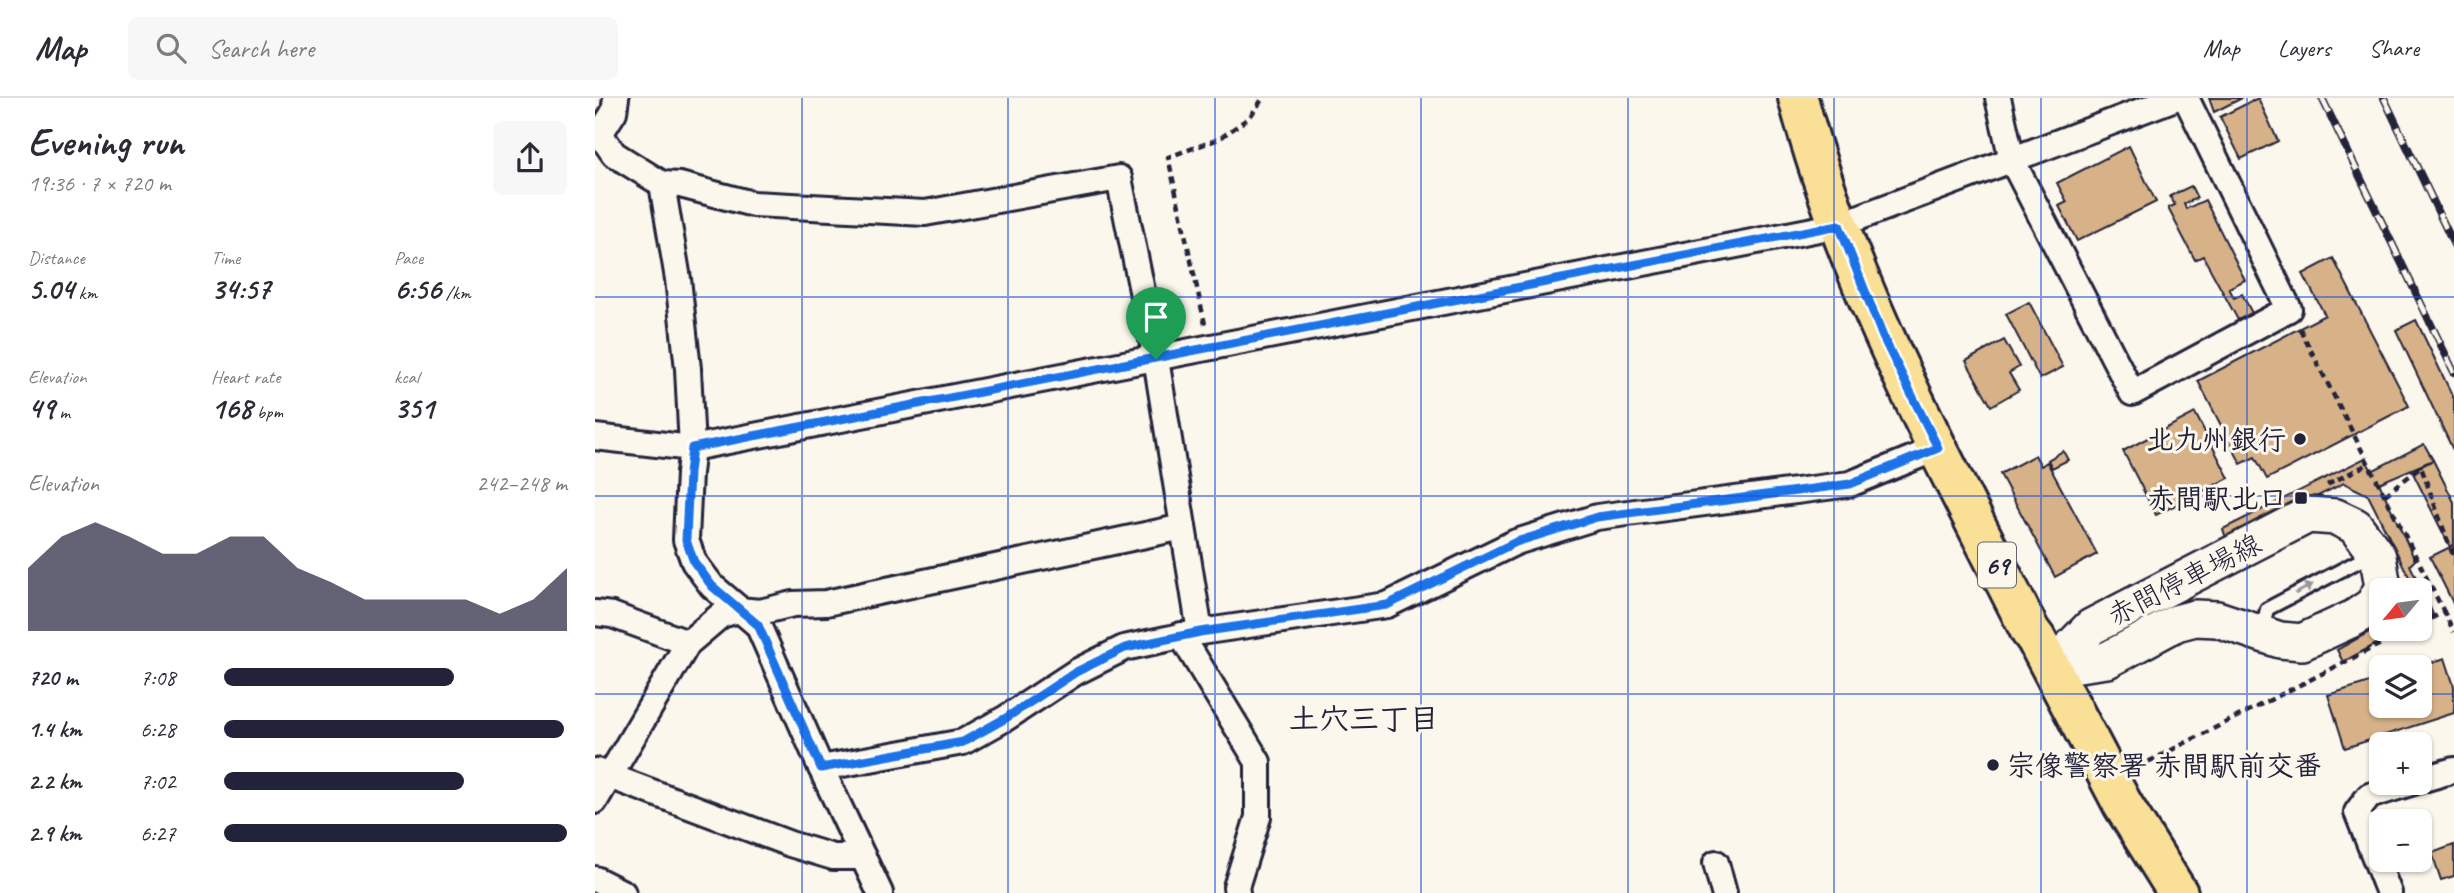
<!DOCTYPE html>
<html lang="en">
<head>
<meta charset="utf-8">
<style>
  :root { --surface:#fff; --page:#f7f7f7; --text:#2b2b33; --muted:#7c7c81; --line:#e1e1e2; --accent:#22223b }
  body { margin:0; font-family:Caveat,"Klee One",sans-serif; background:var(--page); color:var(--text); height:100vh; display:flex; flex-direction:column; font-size:26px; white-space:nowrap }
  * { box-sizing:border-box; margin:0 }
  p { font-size:23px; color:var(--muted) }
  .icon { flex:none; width:38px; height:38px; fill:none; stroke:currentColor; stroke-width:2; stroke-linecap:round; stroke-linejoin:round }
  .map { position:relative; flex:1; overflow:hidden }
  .details { display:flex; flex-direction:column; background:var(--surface); width:595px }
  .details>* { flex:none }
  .needle { width:46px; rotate:241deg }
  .buttons { position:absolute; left:1774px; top:480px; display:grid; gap:14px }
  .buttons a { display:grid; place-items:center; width:63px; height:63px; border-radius:10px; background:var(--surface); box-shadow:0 2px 5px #0004; font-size:35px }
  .pin { position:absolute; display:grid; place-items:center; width:60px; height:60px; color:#fff; margin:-72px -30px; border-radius:50% 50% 50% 0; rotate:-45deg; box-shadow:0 0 7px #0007 }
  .pin .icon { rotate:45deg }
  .round { display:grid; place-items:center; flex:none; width:74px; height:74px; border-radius:10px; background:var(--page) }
  .headline { display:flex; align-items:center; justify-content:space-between; height:119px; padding:0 28px }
  h1 { font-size:38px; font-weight:600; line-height:52px }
  .figures { display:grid; grid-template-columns:repeat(3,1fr); gap:10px; height:119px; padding:7px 28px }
  .figures div { display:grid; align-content:center }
  .figures b { font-size:30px; font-weight:600 }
  .figures small { font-size:19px; font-weight:400 }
  .figures p { font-size:19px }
  .chart { height:196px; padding:14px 28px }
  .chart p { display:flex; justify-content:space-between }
  .chart svg { width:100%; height:126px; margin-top:7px; fill:var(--accent); opacity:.7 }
  ul { padding:0 28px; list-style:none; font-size:23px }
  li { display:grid; grid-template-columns:112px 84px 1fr; align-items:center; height:52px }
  li i { height:18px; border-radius:9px; background:var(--accent) }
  header { display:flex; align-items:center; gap:42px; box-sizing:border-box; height:98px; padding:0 35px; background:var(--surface); border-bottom:2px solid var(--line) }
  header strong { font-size:33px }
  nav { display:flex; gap:38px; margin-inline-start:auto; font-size:24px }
  .search { width:490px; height:63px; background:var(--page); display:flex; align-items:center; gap:18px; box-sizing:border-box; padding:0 24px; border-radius:10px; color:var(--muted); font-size:26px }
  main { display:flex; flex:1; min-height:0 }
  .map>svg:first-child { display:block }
  .building { fill:#d7b289; stroke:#22223b; stroke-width:2 }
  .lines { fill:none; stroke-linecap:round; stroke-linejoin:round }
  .service-casing { stroke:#22223b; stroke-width:18 }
  .minor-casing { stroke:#22223b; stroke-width:30 }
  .secondary-casing { stroke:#22223b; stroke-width:40 }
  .primary-casing { stroke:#22223b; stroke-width:44 }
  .path { stroke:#22223b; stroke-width:4.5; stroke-dasharray:7 5; stroke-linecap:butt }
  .service { stroke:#fbf7ec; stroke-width:12 }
  .minor { stroke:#fbf7ec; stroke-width:24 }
  .secondary { stroke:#fbf7ec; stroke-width:35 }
  .primary { stroke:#fadf96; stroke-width:38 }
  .rail-casing { stroke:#22223b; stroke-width:8 }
  .rail { stroke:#fbf7ec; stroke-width:5; stroke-dasharray:16; stroke-linecap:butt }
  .oneway { fill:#99979c }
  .route-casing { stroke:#fff; stroke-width:14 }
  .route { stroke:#1a73e8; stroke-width:9 }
  .grid { fill:none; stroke:#1d4ed8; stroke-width:2; stroke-opacity:0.55 }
  .poi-dot { fill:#22223b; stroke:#fbf7ec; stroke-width:2.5 }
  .labels { text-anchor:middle; stroke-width:6; stroke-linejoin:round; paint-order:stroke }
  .shield { fill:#fbf7ec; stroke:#636270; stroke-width:2 }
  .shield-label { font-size:26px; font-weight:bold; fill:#22223b }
  .poi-label { font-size:28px; font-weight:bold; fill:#22223b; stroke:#fbf7ec; text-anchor:end }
  .street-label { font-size:28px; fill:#22223b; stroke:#fbf7ec }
  .neighbourhood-label { font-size:30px; font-weight:bold; fill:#22223b; stroke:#fbf7ec }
</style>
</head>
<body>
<header>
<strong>Map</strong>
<div class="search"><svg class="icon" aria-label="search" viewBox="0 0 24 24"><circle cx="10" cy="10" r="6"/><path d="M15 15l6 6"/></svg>Search here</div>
<nav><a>Map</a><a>Layers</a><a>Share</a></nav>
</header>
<main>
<section class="details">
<div class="headline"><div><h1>Evening run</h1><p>19:36 · 7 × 720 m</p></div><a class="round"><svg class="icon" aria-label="share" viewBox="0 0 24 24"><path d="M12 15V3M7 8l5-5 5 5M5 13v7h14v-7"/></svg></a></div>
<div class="figures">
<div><p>Distance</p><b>5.04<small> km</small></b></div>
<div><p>Time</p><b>34:57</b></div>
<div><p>Pace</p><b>6:56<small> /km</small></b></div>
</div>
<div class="figures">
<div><p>Elevation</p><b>49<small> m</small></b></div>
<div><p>Heart rate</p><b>168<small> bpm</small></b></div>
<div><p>kcal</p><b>351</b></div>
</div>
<div class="chart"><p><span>Elevation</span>242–248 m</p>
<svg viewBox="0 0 160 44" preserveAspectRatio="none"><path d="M0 44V22L10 11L20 6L30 11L40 17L50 17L60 11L70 11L80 22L90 27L100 33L110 33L120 33L130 33L140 38L150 33L160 22V44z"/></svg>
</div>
<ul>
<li><b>720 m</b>7:08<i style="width:67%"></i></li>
<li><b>1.4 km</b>6:28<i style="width:99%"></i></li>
<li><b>2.2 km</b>7:02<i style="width:70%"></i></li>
<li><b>2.9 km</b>6:27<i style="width:100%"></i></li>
</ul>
</section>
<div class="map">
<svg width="1859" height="795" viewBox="0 0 1859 795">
  <rect width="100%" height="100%" fill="#fbf7ec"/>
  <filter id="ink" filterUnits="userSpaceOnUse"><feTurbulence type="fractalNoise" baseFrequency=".0143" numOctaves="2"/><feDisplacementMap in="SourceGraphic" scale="14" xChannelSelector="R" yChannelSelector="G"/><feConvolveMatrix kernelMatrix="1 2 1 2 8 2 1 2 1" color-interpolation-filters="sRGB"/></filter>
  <g filter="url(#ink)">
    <!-- building -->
    <g class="building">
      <polygon points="1614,0 1647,0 1619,14"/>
      <polygon points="1663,0 1683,43 1646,61 1625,19"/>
      <polygon points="1534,48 1561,104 1482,143 1464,108 1472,104 1462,85"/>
      <polygon points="1596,88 1602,100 1589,106 1591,111 1610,102 1650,182 1634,190 1639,200 1647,196 1657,215 1643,222 1608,158 1600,162 1573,110 1580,107 1575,98"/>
      <polygon points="1738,160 1814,308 1672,381 1660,359 1646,366 1603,283 1730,217 1708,176"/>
      <polygon points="1434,204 1468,269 1445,281 1411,216"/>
      <polygon points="1821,222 1859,301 1859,354 1801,232"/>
      <polygon points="1409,242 1424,269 1414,275 1424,292 1396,308 1371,263"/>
      <polygon points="1600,315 1634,380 1561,417 1528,353"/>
      <polygon points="1829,346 1838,362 1784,385 1820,462 1815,467 1838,516 1825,523 1825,492 1806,492 1816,483 1773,397 1749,385 1632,443 1628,431 1770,360 1777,373"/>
      <polygon points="1468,353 1473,362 1457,370 1453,362"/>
      <polygon points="1440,357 1446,368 1452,364 1502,456 1460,479 1405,376"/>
      <polygon points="1838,362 1859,404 1859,447 1855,449 1817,373"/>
      <polygon points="1859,447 1859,507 1835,459"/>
      <polygon points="1787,527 1787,530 1811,530 1748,564 1742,552"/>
      <polygon points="1850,560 1859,588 1859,615 1750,650 1733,597 1787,580 1787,607 1825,607 1825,569 1823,569"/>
      <polygon points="1859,747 1859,778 1846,782 1837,755"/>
    </g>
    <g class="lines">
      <defs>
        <polyline id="service" points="1667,533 1672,511 1779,455"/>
        <g id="minor">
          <polyline points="1403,0 1417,62 1537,295 1694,211 1591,0"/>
          <polyline points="5,36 19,56 67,86 85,87 158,106 330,115 524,80 561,261 605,534"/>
          <polyline points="5,36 19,14 21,0"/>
          <polyline points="67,86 83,181 93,271 97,350 94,375 91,442 99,464 117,488 163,527 226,670 285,795"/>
          <polyline points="0,339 97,350 1244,127 1580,0"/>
          <polyline points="0,515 17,517 93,545"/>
          <polyline points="586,537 663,664 663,719 641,789 642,795"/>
          <polyline points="226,670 368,644 411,620 481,574 529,550 605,534 792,507 921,444 1002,419 1255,386 1343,350"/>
          <polyline points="1,673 195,746 238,759 268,759"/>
          <polyline points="1825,682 1859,672"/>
          <polyline points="0,703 93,545 126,517 144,512 165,514 198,506 231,505 588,429"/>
          <polyline points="1121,765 1129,795"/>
          <polyline points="0,781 28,795"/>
          <polyline points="1794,795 1762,714 1774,698 1819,684"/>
        </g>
        <polygon id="secondary" points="1713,417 1741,419 1760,428 1783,459 1788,489 1778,507 1759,520 1707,544 1685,542 1622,521 1600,520 1581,525 1512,562 1456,570 1496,529"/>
        <path id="primary" d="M1203,0C1253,189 1348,360 1435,533L1441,541L1528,707L1583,795"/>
      </defs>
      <!-- service casing -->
      <use href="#service" class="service-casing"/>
      <!-- minor casing -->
      <use href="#minor" class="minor-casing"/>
      <!-- secondary casing -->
      <use href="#secondary" class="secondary-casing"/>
      <!-- primary casing -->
      <use href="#primary" class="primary-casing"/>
      <!-- path -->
      <g class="path">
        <polyline points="610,226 573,59 624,41 655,19 668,0"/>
        <polyline points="1705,231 1849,514"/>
        <polyline points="1732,387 1773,366"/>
        <polyline points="1790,397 1826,369 1859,460"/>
        <polyline points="1825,526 1849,514 1859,534"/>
        <polyline points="1543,669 1817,530"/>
      </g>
      <!-- service -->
      <use href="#service" class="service"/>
      <!-- minor -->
      <use href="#minor" class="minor"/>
      <!-- secondary -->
      <use href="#secondary" class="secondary"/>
      <!-- primary -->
      <use href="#primary" class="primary"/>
      <defs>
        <g id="rail">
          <polyline points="1727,0 1859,274"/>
          <polyline points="1789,0 1859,147"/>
        </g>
      </defs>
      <!-- rail casing -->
      <use href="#rail" class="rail-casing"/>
      <!-- rail -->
      <use href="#rail" class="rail"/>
    </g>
    <!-- one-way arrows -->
    <defs><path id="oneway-solid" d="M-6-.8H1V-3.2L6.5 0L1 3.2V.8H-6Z" transform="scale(1.75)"/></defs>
    <use class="oneway" href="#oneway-solid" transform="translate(1709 491) rotate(-29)"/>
  </g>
  <g class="lines" filter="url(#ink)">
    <defs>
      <polygon id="route" points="1244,127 1288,239 1343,350 1255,386 1002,419 921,444 792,507 605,534 530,550 481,574 411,620 368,644 226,670 163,527 117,488 99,464 91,442 94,375 97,350"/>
    </defs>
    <!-- route casing -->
    <use href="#route" class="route-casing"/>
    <!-- route -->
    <use href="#route" class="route"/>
  </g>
  <!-- grid -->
  <path class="grid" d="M207,0V795M413,0V795M620,0V795M826,0V795M1033,0V795M1239,0V795M1446,0V795M1652,0V795M0,199H1859M0,398H1859M0,596H1787M1825,596H1859"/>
  <!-- markers -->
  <g class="poi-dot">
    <circle cx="1705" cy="341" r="7"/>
    <rect x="1699" y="393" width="14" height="14" rx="3.5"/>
    <circle cx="1398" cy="667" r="7"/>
  </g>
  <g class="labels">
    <!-- shield labels -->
    <rect class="shield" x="1383" y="444.5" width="38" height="45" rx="5"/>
    <g class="shield-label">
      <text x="1402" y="476">69</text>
    </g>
    <!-- poi labels -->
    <g class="poi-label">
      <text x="1691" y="351">北九州銀行</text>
      <text x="1692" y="410">赤間駅北口</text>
      <text x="1412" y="677" text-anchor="start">宗像警察署 赤間駅前交番</text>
    </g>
    <!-- street labels -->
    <g class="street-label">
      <text transform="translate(1589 481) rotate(-27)" y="10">赤間停車場線</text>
    </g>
    <!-- neighbourhood labels -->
    <g class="neighbourhood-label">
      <text x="769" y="631">土穴三丁目</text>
    </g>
  </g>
</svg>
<div class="buttons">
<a><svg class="needle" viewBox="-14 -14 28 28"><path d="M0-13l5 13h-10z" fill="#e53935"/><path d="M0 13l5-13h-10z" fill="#7c7c81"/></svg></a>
<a><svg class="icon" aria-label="layers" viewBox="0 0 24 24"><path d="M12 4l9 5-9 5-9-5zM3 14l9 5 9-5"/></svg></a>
<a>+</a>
<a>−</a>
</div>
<div class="pin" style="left:561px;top:261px;background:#1e9e55"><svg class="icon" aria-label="arrive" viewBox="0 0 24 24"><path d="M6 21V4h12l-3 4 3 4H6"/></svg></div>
</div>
</main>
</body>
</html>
